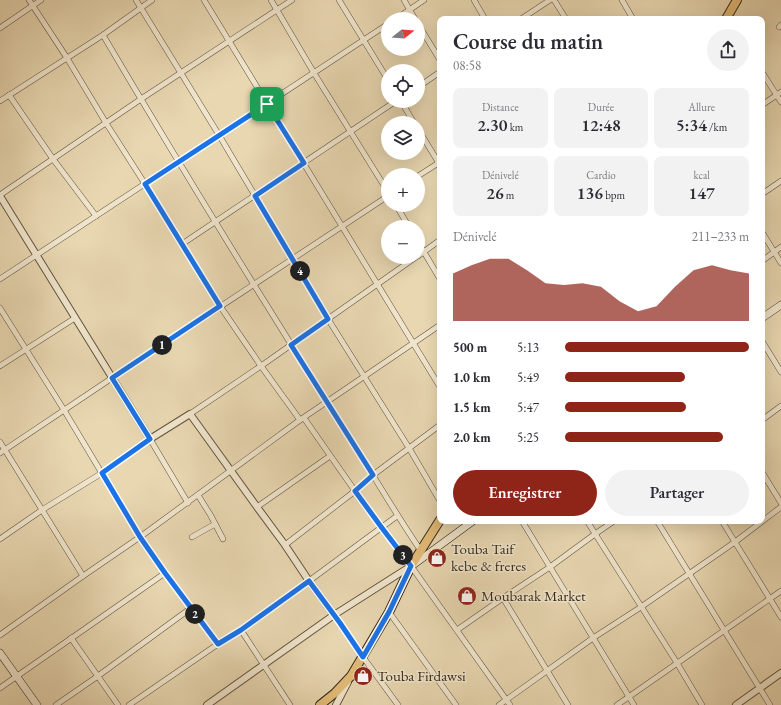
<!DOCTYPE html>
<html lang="fr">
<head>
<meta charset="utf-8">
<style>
  :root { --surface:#fff; --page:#f2f2f3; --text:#2b2b33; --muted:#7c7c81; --accent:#8f2418 }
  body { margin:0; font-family:"EB Garamond",serif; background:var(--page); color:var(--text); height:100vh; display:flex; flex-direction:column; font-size:15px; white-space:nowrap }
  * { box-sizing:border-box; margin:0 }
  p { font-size:13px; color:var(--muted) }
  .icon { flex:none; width:22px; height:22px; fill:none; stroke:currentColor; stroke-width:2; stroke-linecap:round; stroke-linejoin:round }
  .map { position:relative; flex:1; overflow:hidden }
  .side { position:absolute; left:437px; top:16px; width:328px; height:508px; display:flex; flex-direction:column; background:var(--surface); border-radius:8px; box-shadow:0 4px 16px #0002 }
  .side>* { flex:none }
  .needle { width:26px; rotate:73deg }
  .buttons { position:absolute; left:381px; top:12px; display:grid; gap:8px }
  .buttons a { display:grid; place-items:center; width:44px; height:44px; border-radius:50%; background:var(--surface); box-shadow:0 4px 16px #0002; font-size:20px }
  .pin { position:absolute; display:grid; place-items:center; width:34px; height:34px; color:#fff; margin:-17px; border-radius:8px; box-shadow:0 2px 6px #0006 }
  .km { position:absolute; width:20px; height:20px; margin:-10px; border-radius:50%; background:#222; color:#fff; font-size:11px; line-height:20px; text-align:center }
  .round { display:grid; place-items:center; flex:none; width:42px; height:42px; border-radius:21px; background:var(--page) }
  .headline { display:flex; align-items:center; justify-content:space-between; height:68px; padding:0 16px }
  h1 { font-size:22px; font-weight:600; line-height:30px }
  .figures { display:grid; grid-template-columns:repeat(3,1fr); gap:6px; height:68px; padding:4px 16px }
  .figures div { display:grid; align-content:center; border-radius:8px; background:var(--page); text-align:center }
  .figures b { font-size:17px; font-weight:600 }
  .figures small { font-size:11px; font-weight:400 }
  .figures p { font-size:11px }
  .chart { height:112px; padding:8px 16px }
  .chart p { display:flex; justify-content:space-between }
  .chart svg { width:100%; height:72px; margin-top:4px; fill:var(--accent); opacity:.7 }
  .action { display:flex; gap:8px; margin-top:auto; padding:8px 16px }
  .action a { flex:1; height:46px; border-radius:24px; background:var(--accent); color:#fff; font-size:16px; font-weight:600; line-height:46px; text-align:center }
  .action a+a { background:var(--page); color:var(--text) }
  ul { padding:0 16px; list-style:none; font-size:13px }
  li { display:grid; grid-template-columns:64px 48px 1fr; align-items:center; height:30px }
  li i { height:10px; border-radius:5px; background:var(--accent) }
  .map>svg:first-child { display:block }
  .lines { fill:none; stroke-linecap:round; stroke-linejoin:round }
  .minor-casing { stroke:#625440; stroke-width:6 }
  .tertiary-casing { stroke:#625440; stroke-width:8 }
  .secondary-casing { stroke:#35291a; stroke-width:8 }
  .primary-casing { stroke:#35291a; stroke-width:10 }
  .minor { stroke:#f0e5cc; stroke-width:5 }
  .tertiary { stroke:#f0e5cc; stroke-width:6 }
  .secondary { stroke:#f0e5cc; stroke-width:7 }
  .primary { stroke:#e4bc78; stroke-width:8 }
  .route-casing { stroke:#fff; stroke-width:8 }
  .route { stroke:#1a73e8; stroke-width:5 }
  .labels { text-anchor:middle; stroke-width:3; stroke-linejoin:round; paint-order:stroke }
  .poi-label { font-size:15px; fill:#35291a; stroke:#f0e5cc; text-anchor:start }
</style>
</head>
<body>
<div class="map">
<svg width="781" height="705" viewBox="0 0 781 705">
  <rect width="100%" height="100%" fill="#e8d7b1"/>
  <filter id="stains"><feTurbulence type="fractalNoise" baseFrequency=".005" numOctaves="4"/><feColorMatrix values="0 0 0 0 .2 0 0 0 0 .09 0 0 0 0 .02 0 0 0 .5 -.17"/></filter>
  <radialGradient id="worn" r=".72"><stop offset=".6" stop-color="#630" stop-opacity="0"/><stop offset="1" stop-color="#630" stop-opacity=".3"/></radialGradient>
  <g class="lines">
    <defs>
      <g id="minor">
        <polyline points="29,0 67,58 106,123 145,184 220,306 261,366 300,420"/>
        <polyline points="136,0 219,135 328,319 409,448 440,501"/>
        <polyline points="204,0 440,387"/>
        <polyline points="271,0 314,73 388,192"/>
        <polyline points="339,0 388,80"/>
        <polyline points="404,0 415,19"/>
        <polyline points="474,0 485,19"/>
        <polyline points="554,0 566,19"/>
        <polyline points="622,0 633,19"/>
        <polyline points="396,19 424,0"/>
        <polyline points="521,19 550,0"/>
        <polyline points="418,24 440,60"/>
        <polyline points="779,27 781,25"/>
        <polyline points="0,28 41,0"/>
        <path d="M103,35C179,164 257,291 337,417C365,461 391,507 421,551"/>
        <polyline points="762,72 781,102"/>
        <polyline points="418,87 440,72"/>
        <polyline points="9,95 53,159 96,216"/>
        <polyline points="0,101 103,35 152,0"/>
        <polyline points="401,101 414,123"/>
        <polyline points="762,105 781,92"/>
        <polyline points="418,129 440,165"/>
        <polyline points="418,176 440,162"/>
        <polyline points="762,194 781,181"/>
        <polyline points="0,195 141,99 292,0"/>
        <polyline points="396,205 409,227"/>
        <polyline points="762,232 781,263"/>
        <polyline points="418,242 440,279"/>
        <polyline points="182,244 396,101"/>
        <polyline points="418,256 440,240"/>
        <polyline points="762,261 781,247"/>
        <polyline points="0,279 388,24"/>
        <polyline points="0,308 64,410 140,537 165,573 218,644"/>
        <polyline points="762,341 781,372"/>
        <polyline points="0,366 75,318"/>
        <polyline points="190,414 261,366 416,257"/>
        <polyline points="304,418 355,491 382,528 411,566 510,705"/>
        <polyline points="762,420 781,406"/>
        <polyline points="0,442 83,576"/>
        <polyline points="0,453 112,378 388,196"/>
        <polyline points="762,472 781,503"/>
        <polyline points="198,495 211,516 223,539"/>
        <polyline points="257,507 330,456"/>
        <polyline points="522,521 634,705"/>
        <polyline points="587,521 677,663 702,705"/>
        <polyline points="657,521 770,705"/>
        <polyline points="722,521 781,617"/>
        <polyline points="192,537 215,524"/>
        <polyline points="0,539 42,510 102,473 150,439 188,503"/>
        <polyline points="285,545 355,491 373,475 440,425"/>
        <polyline points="503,598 568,705"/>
        <polyline points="389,612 456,705"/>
        <polyline points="334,615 363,657 398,705"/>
        <polyline points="241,630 290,705"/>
        <polyline points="457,630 503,598 550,567 595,534 614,521"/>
        <polyline points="0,635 83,576 140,537 300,420 440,325"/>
        <polyline points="71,638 118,705"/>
        <polyline points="0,688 165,573"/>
        <polyline points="56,705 98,676 191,608"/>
        <polyline points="129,705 218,644 241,630 309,581 397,516"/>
        <polyline points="499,705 593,638 641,607 735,542 781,507"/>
        <polyline points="617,705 781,591"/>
      </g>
      <g id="tertiary">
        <polyline points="0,196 150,439 190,414 257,507 285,545 309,581 334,615"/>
        <polyline points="207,705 334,615 411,566"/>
        <polyline points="336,705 348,682"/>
        <polyline points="736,705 781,673"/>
      </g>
      <g id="secondary">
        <polyline points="762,318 781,305"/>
        <polyline points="413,565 473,521"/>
        <polyline points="0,653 37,705"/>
      </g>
      <g id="primary">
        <polyline points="726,19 737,0"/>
        <polyline points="320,705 335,693 351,676 389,612 411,566 440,520"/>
      </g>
    </defs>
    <!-- minor casing -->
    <use href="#minor" class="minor-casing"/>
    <!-- tertiary casing -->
    <use href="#tertiary" class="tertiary-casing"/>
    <!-- secondary casing -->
    <use href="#secondary" class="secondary-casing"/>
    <!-- primary casing -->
    <use href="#primary" class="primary-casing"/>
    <!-- minor -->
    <use href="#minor" class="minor"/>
    <!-- tertiary -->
    <use href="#tertiary" class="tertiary"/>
    <!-- secondary -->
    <use href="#secondary" class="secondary"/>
    <!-- primary -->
    <use href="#primary" class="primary"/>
  </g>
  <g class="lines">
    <defs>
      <polygon id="route" points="267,104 304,163 255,196 328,319 291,345 373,475 355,491 382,528 411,566 389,612 363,657 340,623 309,581 241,630 218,644 165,573 140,537 102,473 150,439 112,378 220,306 145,184"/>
    </defs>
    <!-- route casing -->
    <use href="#route" class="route-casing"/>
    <!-- route -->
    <use href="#route" class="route"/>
  </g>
  <!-- icons -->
  <defs>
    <symbol id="shop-disc" viewBox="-11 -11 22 22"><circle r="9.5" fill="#8f2418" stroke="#f0e5cc"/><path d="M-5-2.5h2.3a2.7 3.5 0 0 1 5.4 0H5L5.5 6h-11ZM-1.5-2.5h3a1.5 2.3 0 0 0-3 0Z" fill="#fff"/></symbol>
  </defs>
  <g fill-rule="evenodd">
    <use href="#shop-disc" x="426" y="547" width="22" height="22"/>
    <use href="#shop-disc" x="456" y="585" width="22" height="22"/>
    <use href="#shop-disc" x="352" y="665" width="22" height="22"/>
  </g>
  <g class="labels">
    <!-- poi labels -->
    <g class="poi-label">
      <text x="451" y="554">Touba Taif<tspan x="451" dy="17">kebe &amp; freres</tspan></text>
      <text x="481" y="601">Moubarak Market</text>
      <text x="377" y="681">Touba Firdawsi</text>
    </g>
  </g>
  <rect width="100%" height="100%" filter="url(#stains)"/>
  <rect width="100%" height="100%" fill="url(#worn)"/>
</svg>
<div class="buttons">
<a><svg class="needle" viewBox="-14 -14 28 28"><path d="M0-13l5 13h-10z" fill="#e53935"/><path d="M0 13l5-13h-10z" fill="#7c7c81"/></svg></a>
<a><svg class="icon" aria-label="locate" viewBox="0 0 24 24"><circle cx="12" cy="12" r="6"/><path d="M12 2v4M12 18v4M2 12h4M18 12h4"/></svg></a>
<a><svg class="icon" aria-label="layers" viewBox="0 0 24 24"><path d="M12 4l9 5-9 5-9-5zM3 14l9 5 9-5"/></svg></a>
<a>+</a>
<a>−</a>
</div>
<div class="pin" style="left:267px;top:104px;background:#1e9e55"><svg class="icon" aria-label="arrive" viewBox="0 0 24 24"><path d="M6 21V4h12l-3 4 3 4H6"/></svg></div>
<b class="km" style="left:162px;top:345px">1</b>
<b class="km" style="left:195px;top:614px">2</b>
<b class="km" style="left:403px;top:555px">3</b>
<b class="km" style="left:300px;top:271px">4</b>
<section class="side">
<div class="headline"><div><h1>Course du matin</h1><p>08:58</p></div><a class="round"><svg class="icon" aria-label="share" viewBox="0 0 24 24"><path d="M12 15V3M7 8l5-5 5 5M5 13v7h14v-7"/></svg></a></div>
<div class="figures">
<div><p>Distance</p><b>2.30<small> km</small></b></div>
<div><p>Durée</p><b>12:48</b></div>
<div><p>Allure</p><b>5:34<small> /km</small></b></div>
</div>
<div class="figures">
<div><p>Dénivelé</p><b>26<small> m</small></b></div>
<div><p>Cardio</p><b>136<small> bpm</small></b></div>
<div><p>kcal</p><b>147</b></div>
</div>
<div class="chart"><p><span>Dénivelé</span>211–233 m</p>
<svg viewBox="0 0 160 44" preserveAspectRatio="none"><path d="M0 44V15L10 10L20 6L30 6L40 13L50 21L60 22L70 21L80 23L90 32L100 38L110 35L120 23L130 13L140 10L150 13L160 15V44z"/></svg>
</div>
<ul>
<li><b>500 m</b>5:13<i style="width:100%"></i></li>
<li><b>1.0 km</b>5:49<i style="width:65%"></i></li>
<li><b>1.5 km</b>5:47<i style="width:66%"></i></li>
<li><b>2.0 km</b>5:25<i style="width:86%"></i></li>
</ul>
<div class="action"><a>Enregistrer</a><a>Partager</a></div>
</section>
</div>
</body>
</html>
